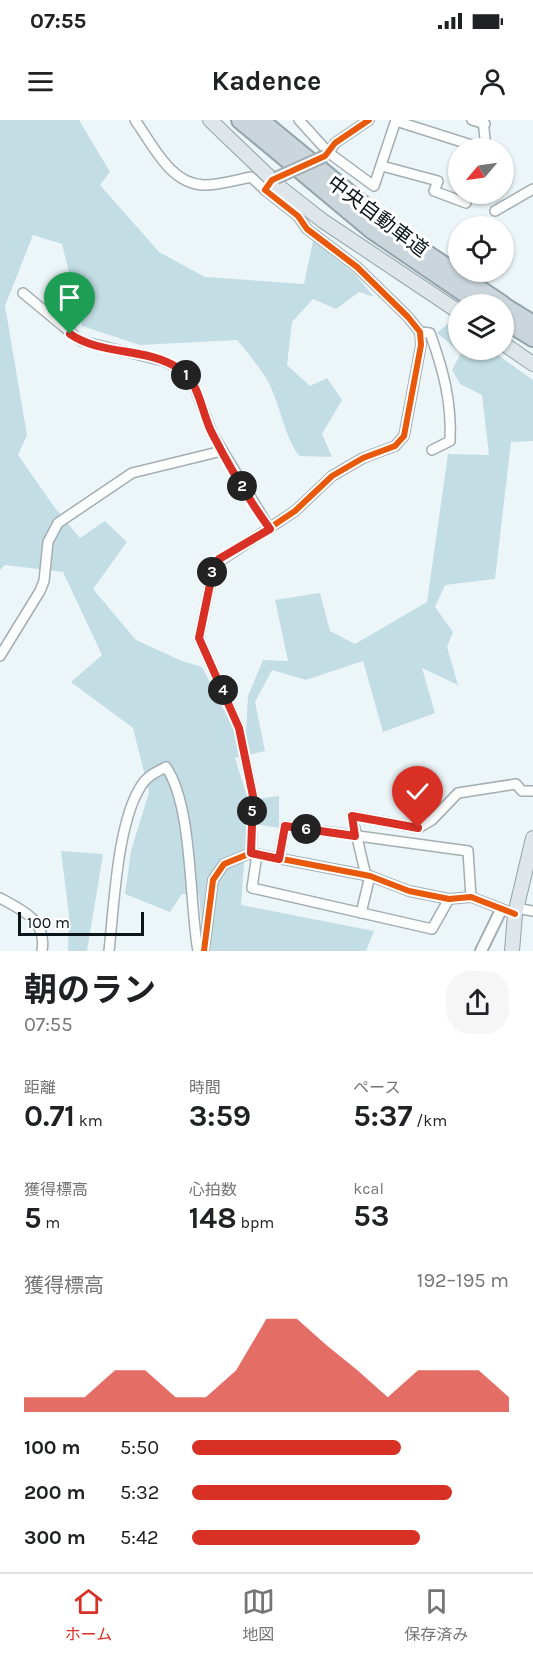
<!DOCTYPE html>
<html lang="ja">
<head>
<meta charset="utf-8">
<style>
  :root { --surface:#fff; --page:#f6f6f6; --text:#202124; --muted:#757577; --line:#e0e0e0; --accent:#d93025 }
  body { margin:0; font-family:Karla,"Noto Sans JP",sans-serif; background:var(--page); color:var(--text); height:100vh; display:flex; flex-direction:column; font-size:22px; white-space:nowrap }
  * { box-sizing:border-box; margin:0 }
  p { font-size:20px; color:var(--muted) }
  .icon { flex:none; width:33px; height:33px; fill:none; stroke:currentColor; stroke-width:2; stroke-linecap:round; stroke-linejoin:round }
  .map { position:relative; height:831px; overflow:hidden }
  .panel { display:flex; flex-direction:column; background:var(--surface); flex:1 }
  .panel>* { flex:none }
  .needle { width:39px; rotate:241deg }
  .controls { position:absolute; left:448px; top:18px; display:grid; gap:12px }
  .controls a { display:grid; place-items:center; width:66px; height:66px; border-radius:50%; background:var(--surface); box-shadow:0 2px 4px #0004; font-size:30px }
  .scale { position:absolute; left:18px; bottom:15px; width:126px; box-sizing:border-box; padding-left:6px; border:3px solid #091518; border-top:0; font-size:16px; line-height:21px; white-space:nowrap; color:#091518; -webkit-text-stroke:4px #fff; paint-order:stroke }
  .pin { position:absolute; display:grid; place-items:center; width:51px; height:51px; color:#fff; margin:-62px -26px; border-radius:50% 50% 50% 0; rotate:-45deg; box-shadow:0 0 6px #0007 }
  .pin .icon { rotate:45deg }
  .km { position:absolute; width:30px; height:30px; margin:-15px; border-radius:50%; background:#222; color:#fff; font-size:16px; line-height:30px; text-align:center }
  .round { display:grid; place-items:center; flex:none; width:63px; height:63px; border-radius:24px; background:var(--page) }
  .headline { display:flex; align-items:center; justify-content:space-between; height:102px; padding:0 24px }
  h1 { font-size:33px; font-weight:700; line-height:45px }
  .figures { display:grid; grid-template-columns:repeat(3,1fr); gap:9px; height:102px; padding:6px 24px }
  .figures div { display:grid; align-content:center }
  .figures b { font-size:30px; font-weight:700 }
  .figures small { font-size:16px; font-weight:400 }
  .figures p { font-size:16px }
  .chart { height:168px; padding:12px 24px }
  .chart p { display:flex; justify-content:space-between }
  .chart svg { width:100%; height:108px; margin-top:6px; fill:var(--accent); opacity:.7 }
  ul { padding:0 24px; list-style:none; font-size:20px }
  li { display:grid; grid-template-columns:96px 72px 1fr; align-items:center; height:45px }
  li i { height:15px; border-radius:8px; background:var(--accent) }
  .status { display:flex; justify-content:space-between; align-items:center; height:42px; padding:0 30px; background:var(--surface); direction:ltr }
  .status svg { height:16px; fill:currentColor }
  header { display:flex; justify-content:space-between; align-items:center; height:78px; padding:0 24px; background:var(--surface); font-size:27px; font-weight:700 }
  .tab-bar { display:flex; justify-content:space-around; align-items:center; height:84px; border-top:2px solid var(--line); background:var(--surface); font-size:16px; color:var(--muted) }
  .tab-bar a { display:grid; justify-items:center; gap:3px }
  .tab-bar .on { color:var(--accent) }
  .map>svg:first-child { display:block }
  .green { fill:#c3dde5 }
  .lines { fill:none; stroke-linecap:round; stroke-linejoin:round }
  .minor-casing { stroke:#a4aeb2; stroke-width:12 }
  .tertiary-casing { stroke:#a4aeb2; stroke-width:14 }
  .primary-casing { stroke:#93a4ab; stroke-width:16 }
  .motorway-casing { stroke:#93a4ab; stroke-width:20 }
  .minor { stroke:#fcfefe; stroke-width:9 }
  .tertiary { stroke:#fcfefe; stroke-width:10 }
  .primary { stroke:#dee6ea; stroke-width:14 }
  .motorway { stroke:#cad6dc; stroke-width:16 }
  .tertiary-bridge-casing { stroke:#a4aeb2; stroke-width:14; stroke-linecap:butt }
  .tertiary-bridge { stroke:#fcfefe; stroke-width:10 }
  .cycleway-casing { stroke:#fff; stroke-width:10 }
  .cycleway { stroke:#e8590c; stroke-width:6 }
  .route-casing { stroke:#fff; stroke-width:12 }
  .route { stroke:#d93025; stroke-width:8 }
  .labels { text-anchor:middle; stroke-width:6; stroke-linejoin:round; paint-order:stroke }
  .street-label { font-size:20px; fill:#091518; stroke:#fff }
</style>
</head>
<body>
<div class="status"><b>07:55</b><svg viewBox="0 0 49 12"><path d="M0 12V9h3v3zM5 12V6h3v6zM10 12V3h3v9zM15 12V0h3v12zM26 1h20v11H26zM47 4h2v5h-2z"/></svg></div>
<header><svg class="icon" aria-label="menu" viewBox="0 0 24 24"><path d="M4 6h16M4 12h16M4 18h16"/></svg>Kadence<svg class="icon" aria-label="person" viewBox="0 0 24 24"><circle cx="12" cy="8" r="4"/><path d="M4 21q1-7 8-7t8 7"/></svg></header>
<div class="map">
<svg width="533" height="831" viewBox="0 0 533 831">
  <rect width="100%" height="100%" fill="#ecf6f9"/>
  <!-- green -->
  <g class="green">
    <path d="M0,0H79L110,52L100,65L159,132L205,157L304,164L313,121L354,153L374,177L359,172L336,189L313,179L292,202L287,245L310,266L327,258L342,280L322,314L332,337L300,336C286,323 279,279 266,258C258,245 247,232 237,220L140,225L82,206L62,124L33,115L5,186L27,315L18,335L55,388L80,418L105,401L127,422L93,469L136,520L182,541L202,547L232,606L246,612L248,576L263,540L288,541L275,480L320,473L330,511L355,524L427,482L448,334L489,335L482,275L460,264L452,250L461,233L437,213L451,201L459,207V230H491L533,260V321L511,322L495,459L445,465L435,487L453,512L447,527L458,565L422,548L435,593L383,612L363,541L306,560L272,550L255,582L265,631L235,638L248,680L279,676V708L247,703L241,785L374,811L366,831H204L199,775L182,774L170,792L125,774L131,731L149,672L133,608L71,562L102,535L63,452L5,445L0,450Z"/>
    <polygon points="61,731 103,734 87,831 68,831 69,795"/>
  </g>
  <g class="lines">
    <defs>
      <g id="minor">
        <path d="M135,0C153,25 170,64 204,65C219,65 236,60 251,57L265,70"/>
        <polyline points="299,0 329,33 374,66 396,0"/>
        <polyline points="472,0 485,4"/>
        <polyline points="396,1 481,28 485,19 483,0"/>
        <polyline points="329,33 335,23 369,0"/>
        <polyline points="382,46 438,61 434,71 466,83"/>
        <polyline points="495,91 533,69"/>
        <polyline points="23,173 81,221 164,241 180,249 194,265 212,313 270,409"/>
        <path d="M420,212L430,213C443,249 452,282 450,321L432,330"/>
        <polyline points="0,536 40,471 44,461 48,422 58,403 132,353 222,331"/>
        <polyline points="251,733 253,676 239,608 199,518 214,445 295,391 332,356 363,338 395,326 404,316 421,225 420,212 408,197 357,147 307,109 298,96 265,70 272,60"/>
        <polyline points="257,734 252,768 432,809 449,779"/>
        <polyline points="279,739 285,706 468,731 471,777"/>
        <polyline points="366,756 352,696 418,708 432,700 458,673 516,664 522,671 533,671"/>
        <path d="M0,778C24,791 47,801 42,831"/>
        <polyline points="516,788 533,791"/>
        <polyline points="361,793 370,756"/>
        <path d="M109,831C114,787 117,703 141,666C147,656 156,652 166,647C193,686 189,782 198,831"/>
        <polyline points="204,831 213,760 224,744 251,733 370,756 409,771 449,779 471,777 515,794"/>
      </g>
      <polyline id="tertiary" points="481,831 501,790"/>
      <g id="primary">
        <polyline points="210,0 282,69 323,101 459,192"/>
        <polyline points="504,224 533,244"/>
        <polyline points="512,831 515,794 533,718"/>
      </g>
      <g id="motorway">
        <polyline points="240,0 373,111 480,184"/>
        <polyline points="260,0 405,119 502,184"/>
        <polyline points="504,186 533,204"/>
        <polyline points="504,200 533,218"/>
      </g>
    </defs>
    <!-- minor casing -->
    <use href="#minor" class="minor-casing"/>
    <!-- tertiary casing -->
    <use href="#tertiary" class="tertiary-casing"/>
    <!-- primary casing -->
    <use href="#primary" class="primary-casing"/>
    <!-- motorway casing -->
    <use href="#motorway" class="motorway-casing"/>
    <!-- minor -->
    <use href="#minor" class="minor"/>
    <!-- tertiary -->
    <use href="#tertiary" class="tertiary"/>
    <!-- primary -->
    <use href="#primary" class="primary"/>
    <!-- motorway -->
    <use href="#motorway" class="motorway"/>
    <defs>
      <polyline id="tertiary-bridge" points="276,58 325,36"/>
    </defs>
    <!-- tertiary-bridge casing -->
    <use href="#tertiary-bridge" class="tertiary-bridge-casing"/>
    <!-- tertiary-bridge -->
    <use href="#tertiary-bridge" class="tertiary-bridge"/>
    <defs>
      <g id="cycleway">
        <polyline points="251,733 253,676 239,608 199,518 214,445 295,391 332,356 363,338 395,326 404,316 421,225 420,212 408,197 357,147 307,109 298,96 265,70 272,60 325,36 335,23 369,0"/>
        <polyline points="204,831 213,760 224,744 251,733 370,756 409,771 449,779 471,777 515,794"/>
      </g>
    </defs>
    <!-- cycleway casing -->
    <use href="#cycleway" class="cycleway-casing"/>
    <!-- cycleway -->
    <use href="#cycleway" class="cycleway"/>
  </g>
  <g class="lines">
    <defs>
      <path id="route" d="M70,214C102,236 146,227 178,248C201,262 201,294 213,315C230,348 249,380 270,409L219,439L214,445L199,518L239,608L253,676L251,733L279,739L285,706L355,716L352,696L418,708"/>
    </defs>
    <!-- route casing -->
    <use href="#route" class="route-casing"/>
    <!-- route -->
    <use href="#route" class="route"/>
  </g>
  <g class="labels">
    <!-- street labels -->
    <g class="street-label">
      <text transform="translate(378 96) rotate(37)" y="7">中央自動車道</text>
    </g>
  </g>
</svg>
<div class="controls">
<a><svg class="needle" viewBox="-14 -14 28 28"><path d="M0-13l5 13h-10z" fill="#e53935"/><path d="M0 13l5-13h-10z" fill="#757577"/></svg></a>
<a><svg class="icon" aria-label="locate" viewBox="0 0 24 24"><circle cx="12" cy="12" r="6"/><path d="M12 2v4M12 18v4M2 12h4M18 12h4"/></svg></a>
<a><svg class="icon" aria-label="layers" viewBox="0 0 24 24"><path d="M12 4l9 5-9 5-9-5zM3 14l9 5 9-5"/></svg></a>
</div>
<div class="scale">100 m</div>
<div class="pin" style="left:70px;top:214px;background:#1e9e55"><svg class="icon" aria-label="arrive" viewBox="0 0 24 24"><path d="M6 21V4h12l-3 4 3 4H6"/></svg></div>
<div class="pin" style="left:418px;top:708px;background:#d93025"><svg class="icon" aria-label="check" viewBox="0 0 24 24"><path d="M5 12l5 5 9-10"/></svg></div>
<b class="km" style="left:186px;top:255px">1</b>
<b class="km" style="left:242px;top:366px">2</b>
<b class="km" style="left:212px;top:452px">3</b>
<b class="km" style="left:223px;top:570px">4</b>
<b class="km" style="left:252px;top:691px">5</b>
<b class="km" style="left:306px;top:709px">6</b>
</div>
<section class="panel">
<div class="headline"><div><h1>朝のラン</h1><p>07:55</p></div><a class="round"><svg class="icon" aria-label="share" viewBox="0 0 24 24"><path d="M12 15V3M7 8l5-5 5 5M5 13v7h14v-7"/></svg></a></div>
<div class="figures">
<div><p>距離</p><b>0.71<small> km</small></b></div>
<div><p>時間</p><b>3:59</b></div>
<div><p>ペース</p><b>5:37<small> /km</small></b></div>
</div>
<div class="figures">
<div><p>獲得標高</p><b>5<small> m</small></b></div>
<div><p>心拍数</p><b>148<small> bpm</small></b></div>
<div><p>kcal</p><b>53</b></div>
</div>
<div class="chart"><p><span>獲得標高</span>192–195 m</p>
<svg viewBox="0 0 160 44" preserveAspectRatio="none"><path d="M0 44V38L10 38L20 38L30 27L40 27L50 38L60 38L70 27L80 6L90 6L100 17L110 27L120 38L130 27L140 27L150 27L160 38V44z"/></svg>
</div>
<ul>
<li><b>100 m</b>5:50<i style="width:66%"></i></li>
<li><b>200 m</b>5:32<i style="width:82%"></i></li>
<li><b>300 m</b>5:42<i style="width:72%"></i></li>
</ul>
</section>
<nav class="tab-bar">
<a class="on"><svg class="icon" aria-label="home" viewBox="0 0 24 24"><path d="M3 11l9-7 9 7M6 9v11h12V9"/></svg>ホーム</a>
<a><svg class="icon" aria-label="map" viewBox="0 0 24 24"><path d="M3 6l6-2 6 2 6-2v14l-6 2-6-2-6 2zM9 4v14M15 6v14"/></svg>地図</a>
<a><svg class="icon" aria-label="saved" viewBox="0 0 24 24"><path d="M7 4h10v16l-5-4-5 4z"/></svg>保存済み</a>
</nav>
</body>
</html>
